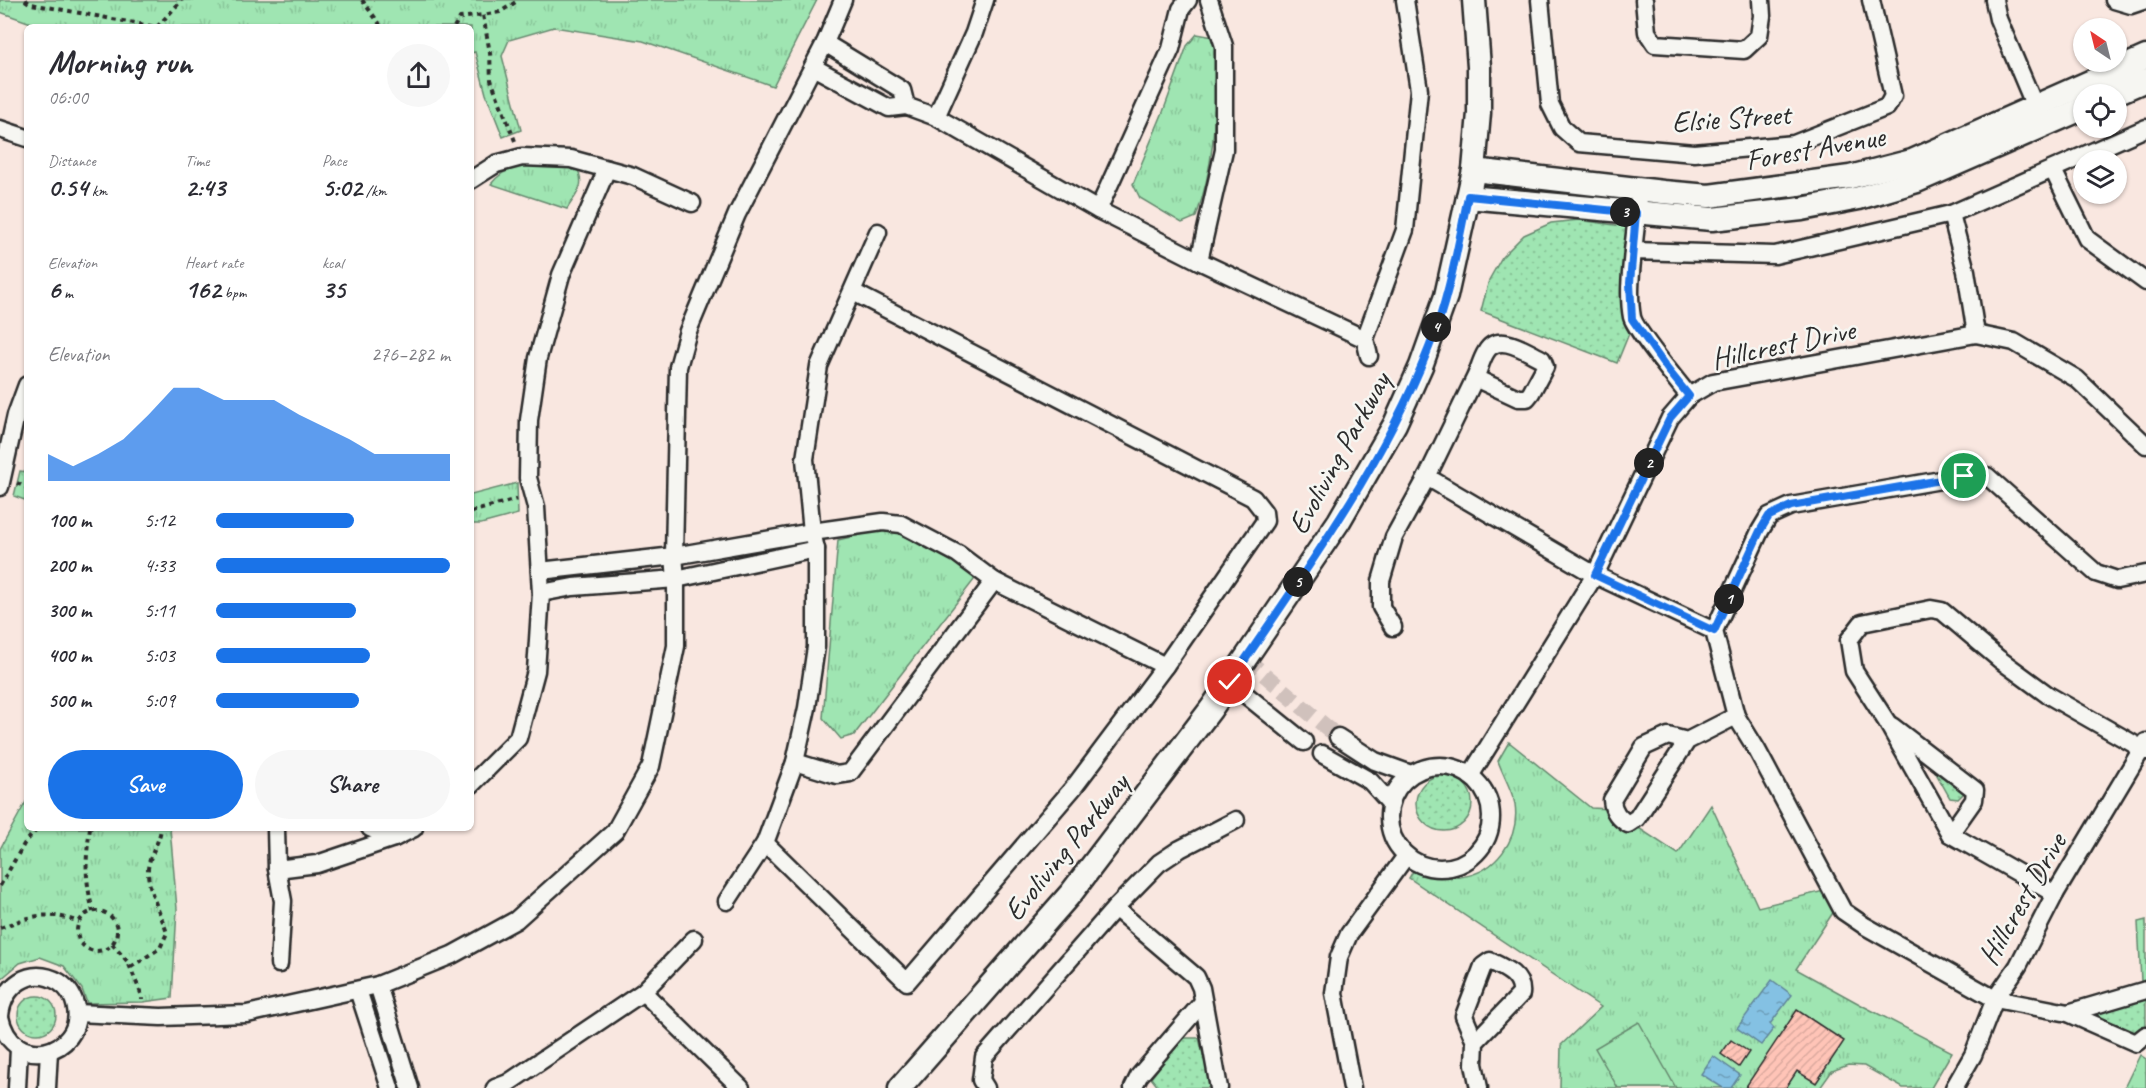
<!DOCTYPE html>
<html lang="en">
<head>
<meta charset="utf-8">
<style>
  :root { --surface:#fff; --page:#f7f7f7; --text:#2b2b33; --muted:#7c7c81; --accent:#1a73e8 }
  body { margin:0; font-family:Caveat,sans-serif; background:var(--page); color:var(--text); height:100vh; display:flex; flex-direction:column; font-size:22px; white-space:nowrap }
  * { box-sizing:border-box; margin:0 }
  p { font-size:20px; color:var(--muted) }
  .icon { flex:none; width:33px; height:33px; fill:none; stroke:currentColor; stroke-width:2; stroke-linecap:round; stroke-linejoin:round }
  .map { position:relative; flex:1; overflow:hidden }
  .details { position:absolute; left:24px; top:24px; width:450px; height:807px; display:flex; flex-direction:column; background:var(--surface); border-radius:9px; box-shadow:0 2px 4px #0004 }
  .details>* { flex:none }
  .needle { width:39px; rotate:325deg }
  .buttons { position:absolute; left:2073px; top:18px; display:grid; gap:12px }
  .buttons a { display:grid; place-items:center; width:54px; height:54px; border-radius:50%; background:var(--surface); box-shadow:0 2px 4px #0004; font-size:30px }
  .pin { position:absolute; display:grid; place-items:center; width:51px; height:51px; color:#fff; margin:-26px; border:3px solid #fff; border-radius:50%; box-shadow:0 2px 6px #0007 }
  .km { position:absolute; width:30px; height:30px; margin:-15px; border-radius:50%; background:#222; color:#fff; font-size:16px; line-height:30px; text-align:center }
  .round { display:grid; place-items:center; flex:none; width:63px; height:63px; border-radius:32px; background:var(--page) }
  .overview { display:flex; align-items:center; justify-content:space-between; height:102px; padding:0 24px }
  h1 { font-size:33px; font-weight:800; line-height:45px }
  .figures { display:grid; grid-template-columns:repeat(3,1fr); gap:9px; height:102px; padding:6px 24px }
  .figures div { display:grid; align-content:center }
  .figures b { font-size:26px; font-weight:800 }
  .figures small { font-size:16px; font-weight:400 }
  .figures p { font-size:16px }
  .chart { height:168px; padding:12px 24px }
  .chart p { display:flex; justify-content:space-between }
  .chart svg { width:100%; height:108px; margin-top:6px; fill:var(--accent); opacity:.7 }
  .button { display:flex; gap:12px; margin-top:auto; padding:12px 24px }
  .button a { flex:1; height:69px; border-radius:36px; background:var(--accent); color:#fff; font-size:24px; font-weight:800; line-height:69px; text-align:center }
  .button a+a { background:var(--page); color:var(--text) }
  ul { padding:0 24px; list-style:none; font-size:20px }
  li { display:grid; grid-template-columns:96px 72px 1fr; align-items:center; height:45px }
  li i { height:15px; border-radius:8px; background:var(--accent) }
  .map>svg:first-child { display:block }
  .grass { fill:url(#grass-dots); stroke:#65886e; stroke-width:1.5 }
  .park { fill:url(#park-tufts); stroke:#65886e; stroke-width:1.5 }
  .pitch { fill:#9fe5b2; stroke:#65886e; stroke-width:1.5 }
  .water { fill:url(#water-ripples); stroke:#608599; stroke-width:1.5 }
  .building { fill:url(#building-hatch); stroke:#2b2b2b; stroke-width:1.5 }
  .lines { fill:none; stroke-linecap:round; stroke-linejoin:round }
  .street-tunnel { stroke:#d0c1bc; stroke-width:16; stroke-dasharray:16 8; stroke-linecap:butt }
  .street-casing { stroke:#2b2b2b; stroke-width:21 }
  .secondary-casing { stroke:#2b2b2b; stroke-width:27 }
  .path { stroke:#2b2b2b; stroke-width:4; stroke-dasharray:4.5 4.5; stroke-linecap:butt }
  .street { stroke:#f6f6f2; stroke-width:16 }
  .secondary { stroke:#f6f6f2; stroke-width:22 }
  .route-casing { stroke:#fff; stroke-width:12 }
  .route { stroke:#1a73e8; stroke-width:8 }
  .labels { text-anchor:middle; stroke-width:5; stroke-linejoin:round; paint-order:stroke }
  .street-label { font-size:30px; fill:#2b2b2b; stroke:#f6f6f2 }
</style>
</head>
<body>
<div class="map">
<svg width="2146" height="1088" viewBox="0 0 2146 1088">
  <defs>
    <pattern id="grass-dots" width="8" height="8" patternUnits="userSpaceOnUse" patternTransform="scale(1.5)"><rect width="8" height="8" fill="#9fe5b2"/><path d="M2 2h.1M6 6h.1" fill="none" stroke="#89c599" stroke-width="1.8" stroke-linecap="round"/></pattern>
    <pattern id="park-tufts" width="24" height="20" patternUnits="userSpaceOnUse" patternTransform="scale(1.5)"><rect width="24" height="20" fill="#9fe5b2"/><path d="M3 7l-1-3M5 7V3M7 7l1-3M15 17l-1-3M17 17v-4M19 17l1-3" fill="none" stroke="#89c599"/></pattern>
    <pattern id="water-ripples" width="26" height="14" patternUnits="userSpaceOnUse" patternTransform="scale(1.5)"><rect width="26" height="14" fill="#84c1e3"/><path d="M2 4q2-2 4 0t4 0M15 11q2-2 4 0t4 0" fill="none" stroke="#6c9db8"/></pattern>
    <pattern id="building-hatch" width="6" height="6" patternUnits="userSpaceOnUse" patternTransform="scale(1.5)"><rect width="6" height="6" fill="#ffc4b7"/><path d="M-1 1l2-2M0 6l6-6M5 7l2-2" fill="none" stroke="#dba99e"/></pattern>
  </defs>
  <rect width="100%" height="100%" fill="#f9e7e0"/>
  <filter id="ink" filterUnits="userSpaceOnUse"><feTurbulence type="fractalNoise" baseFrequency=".0167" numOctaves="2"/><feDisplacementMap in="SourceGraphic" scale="12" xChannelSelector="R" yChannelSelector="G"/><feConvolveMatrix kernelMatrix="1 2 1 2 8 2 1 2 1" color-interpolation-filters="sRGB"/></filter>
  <g filter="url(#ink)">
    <!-- grass -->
    <g class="grass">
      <polygon points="1579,220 1629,227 1634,321 1617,363 1481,311 1489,280 1502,257 1524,235 1551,223"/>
      <polygon points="1924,752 1966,791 1958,799 1950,798"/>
      <circle cx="1444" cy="803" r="28"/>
      <circle cx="37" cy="1015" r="19"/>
      <polygon points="2146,998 2146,1028 2137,1037 2091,1013"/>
      <polygon points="1182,1038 1199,1038 1211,1088 1159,1088 1151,1078"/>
    </g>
    <!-- park -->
    <g class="park">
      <polygon points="0,0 817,0 773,86 643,41 554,27 509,40 502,56 521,130 503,137 486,94 475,52 471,53 471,27 42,27 0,12"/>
      <path d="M1197,34L1213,37L1216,49C1215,110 1217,158 1196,217L1182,223L1140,198L1133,184L1163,112L1187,46Z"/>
      <path d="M555,164L577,168C586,186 577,193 567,209L491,184C509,162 528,165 555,164Z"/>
      <polygon points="20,471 27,472 27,501 14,496"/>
      <polygon points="517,483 518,514 481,524 471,524 471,495"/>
      <polygon points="898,526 974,571 974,580 854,735 841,739 823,718 838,540"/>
      <path d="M1509,742L1591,808L1610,809L1678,854L1711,805L1758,907L1828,890L1840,902L1796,969L1865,1007L1952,1052L1931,1088H1903L1864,1066L1848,1065L1832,1071L1820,1088H1560L1561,1045L1601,1007L1409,878L1416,866C1430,872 1445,879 1460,877C1496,873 1520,839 1515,804C1512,790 1503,775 1498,761Z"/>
      <polygon points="27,800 27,828 170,828 177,909 172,998 143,1002 87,1003 82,989 64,966 40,957 20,963 0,980 0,849"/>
      <polygon points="2146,920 2146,980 2141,981 2138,922"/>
      <polygon points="2140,1055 2146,1059 2146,1088 2124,1088"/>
    </g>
    <!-- pitch -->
    <polygon class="pitch" points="1639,1022 1676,1088 1618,1088 1595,1048"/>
    <!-- water -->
    <g class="water">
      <polygon points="1772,980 1792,995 1770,1024 1774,1028 1761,1045 1737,1028"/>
      <polygon points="1713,1056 1740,1075 1731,1088 1723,1088 1701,1074"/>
    </g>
    <!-- building -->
    <g class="building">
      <polygon points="1797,1010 1844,1041 1816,1083 1797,1071 1786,1088 1745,1088"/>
      <polygon points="1731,1040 1749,1052 1739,1067 1721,1054"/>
    </g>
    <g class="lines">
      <!-- street-tunnel -->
      <polyline class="street-tunnel" points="1246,659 1338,737"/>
      <defs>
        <g id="street">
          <polyline points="1540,0 1550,104 1562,128 1579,143 1694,153 1794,144 1887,107 1893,96 1871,0"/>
          <polyline points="1644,0 1647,32 1655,44 1744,50 1759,36 1762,16 1761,0"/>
          <polyline points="1994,0 1998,19 2039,116"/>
          <polyline points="2114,0 2131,5 2146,0"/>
          <polyline points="825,43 902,90 906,106"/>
          <polyline points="813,67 889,108 906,106 936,117 1098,210 1199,261 1365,339 1369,356"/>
          <polyline points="936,117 974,33 985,0"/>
          <polyline points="0,129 27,138"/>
          <polyline points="2053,170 2087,239 2146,282"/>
          <polyline points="471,180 496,164 522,157 571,159 633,176 692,203"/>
          <polyline points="1098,210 1171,49 1181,9 1188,0"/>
          <polyline points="1951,214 2146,128"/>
          <polyline points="1633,251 1640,189"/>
          <polyline points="1199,261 1224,150 1224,46 1209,0"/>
          <polyline points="1365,339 1405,230 1419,90 1405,0"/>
          <path d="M1689,396C1678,382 1635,330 1632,317C1628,296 1631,272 1633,251L1775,255L1951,214L1966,271L1976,334"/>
          <path d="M1427,477L1475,378L1518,398H1527L1531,393L1545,367L1542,359C1527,352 1498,331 1486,352C1481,360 1479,370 1475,378"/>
          <polyline points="0,487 16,415 27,385"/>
          <polyline points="540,571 674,556 812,532 883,522 901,524 958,554 994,581 1165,666"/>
          <polyline points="541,593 573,587 676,579 816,549"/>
          <polyline points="1393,627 1381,607 1381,581 1394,537 1427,477 1595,575 1714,631 1736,716 1757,750 1843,911 1865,926 1995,999 2068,1013 2136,1043 2146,1035"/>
          <polyline points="1714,631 1760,531 1769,516 1791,506 1964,476 1987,476 2096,573 2117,580 2146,574"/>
          <polyline points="1230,682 1304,742"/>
          <polyline points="1892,726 1975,790 1974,800 1950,834"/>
          <polyline points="1338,737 1375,761 1411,774"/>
          <path d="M1687,741L1668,736L1644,747L1612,800C1613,812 1619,818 1628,824L1637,818L1687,741L1736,716"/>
          <polyline points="1322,754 1370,781 1390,803"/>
          <polyline points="795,762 837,775 850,773 994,581"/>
          <circle cx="1440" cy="817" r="51"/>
          <polyline points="1470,776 1595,575 1670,418 1689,396 1713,382 1976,334 2014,342 2077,379 2146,445"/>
          <polyline points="471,785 518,738 536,671 541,593 536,507 528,478 529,420 538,358 561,275 607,169"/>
          <polyline points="276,828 277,869 283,901 279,964"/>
          <polyline points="370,828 394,838"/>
          <polyline points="765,843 907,982 1074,787 1165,666 1265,521 1264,512 1253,498 853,292"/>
          <polyline points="277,869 317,864 394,838 414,828"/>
          <polyline points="2055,894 1950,834 1887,722 1854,671 1849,640 1862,623 1931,609 1942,611 1999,659 2048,695 2146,751"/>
          <polyline points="727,901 765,843 795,762 807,708 816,647 816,549 812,532 805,459 819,366 878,232"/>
          <polyline points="1115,908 1159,863 1180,849 1236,820"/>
          <polyline points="378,985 410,1088"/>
          <polyline points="358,990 390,1088"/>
          <polyline points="643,992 741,1088"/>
          <polyline points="77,1013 161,1017 247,1014 378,985 452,955 516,920 615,831 651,766 676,646 676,579 674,556 678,367 688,331 737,214 825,43 843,0"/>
          <polyline points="2068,1013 2146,990"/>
          <path d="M0,1016C3,986 30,965 59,982C68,988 74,997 76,1008C84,1054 12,1075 0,1017"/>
          <path d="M1475,1042L1521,994C1523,976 1505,968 1490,961L1483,966L1464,1016L1475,1042L1474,1064L1479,1088"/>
          <polyline points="17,1088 19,1049"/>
          <polyline points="47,1088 49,1051"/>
          <polyline points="495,1088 508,1083 643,992 694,939"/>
          <polyline points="986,1088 981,1080 984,1057 1115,908 1196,977 1201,988 1219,1088"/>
          <polyline points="1133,1088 1139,1076 1202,1003"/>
          <polyline points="1352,1088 1334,993 1339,957 1349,934 1406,856"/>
          <polyline points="1954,1088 1973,1055 1995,999 2018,966 2055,894 2146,742"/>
        </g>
        <g id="secondary">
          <polyline points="2114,94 2146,80"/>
          <polyline points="1474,170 1663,192 1709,196 1850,177 1912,161 2146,57"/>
          <polyline points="1468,197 1712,219 1802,209 1859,198 1917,181 2084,108"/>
          <polyline points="900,1088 1072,892 1211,709 1339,521 1395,424 1421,366 1446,296 1474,170 1479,113 1479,67 1474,0"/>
        </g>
      </defs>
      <!-- street casing -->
      <use href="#street" class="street-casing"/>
      <!-- secondary casing -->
      <use href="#secondary" class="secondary-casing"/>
      <!-- path -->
      <g class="path">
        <polyline points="25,0 31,4 156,27"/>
        <polyline points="362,0 379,23 380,27"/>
        <polyline points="157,27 182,0"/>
        <polyline points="454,27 460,18 483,15"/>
        <polyline points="515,141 491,80 490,53 483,15 500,12 519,0"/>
        <polyline points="17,483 27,488"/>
        <polyline points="471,512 517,499"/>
        <path d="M90,828C85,863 85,877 93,912"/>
        <polyline points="0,886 24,844 38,828"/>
        <circle cx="97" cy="931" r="20"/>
        <path d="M0,928C31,916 46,910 79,922"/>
        <polyline points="112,944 128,962 142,996 142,1000"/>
        <path d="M131,967L160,948L167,933C161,914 147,889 148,869C149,855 160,842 161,828"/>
      </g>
      <!-- street -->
      <use href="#street" class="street"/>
      <!-- secondary -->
      <use href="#secondary" class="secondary"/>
    </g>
  </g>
  <g class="lines" filter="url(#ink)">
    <defs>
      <path id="route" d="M1230,682C1306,569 1389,459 1436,329C1451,286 1459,241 1468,196L1636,213L1630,283L1632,319L1668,370L1689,396L1670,418L1595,575L1714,631L1760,531L1769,516L1791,506L1964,476"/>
    </defs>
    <!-- route casing -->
    <use href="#route" class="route-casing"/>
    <!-- route -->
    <use href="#route" class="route"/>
  </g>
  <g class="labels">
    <!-- street labels -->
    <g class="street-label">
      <text transform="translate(1731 118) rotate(-4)" y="10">Elsie Street</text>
      <text transform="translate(1815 148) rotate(-10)" y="10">Forest Avenue</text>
      <text transform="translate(1783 344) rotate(-12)" y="10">Hillcrest Drive</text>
      <text transform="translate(1339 453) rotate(-61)" y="10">Evoliving Parkway</text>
      <text transform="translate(1066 847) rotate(-51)" y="10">Evoliving Parkway</text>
      <text transform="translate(2022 899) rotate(-60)" y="10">Hillcrest Drive</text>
    </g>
  </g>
</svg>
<div class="buttons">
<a><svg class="needle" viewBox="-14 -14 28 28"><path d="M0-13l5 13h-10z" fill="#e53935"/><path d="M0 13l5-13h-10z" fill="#7c7c81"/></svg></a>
<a><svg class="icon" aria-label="locate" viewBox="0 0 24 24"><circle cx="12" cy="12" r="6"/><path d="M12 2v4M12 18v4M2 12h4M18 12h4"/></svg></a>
<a><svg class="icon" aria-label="layers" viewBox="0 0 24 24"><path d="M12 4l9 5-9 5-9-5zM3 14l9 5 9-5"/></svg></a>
</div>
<div class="pin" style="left:1964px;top:476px;background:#1e9e55"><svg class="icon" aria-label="arrive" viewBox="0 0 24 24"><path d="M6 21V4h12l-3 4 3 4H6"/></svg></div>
<div class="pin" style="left:1230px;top:682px;background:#d93025"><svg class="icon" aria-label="check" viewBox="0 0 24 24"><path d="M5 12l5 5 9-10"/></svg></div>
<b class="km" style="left:1729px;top:599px">1</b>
<b class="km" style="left:1649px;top:463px">2</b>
<b class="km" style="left:1625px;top:212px">3</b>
<b class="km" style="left:1436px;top:327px">4</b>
<b class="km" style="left:1298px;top:582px">5</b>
<section class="details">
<div class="overview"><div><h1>Morning run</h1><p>06:00</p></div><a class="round"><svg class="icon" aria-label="share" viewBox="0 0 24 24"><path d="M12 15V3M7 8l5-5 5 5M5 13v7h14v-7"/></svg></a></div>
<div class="figures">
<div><p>Distance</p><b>0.54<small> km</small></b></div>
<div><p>Time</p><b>2:43</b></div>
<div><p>Pace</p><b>5:02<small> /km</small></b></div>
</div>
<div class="figures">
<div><p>Elevation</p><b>6<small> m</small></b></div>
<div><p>Heart rate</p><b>162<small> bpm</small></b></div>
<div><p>kcal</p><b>35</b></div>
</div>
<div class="chart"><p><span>Elevation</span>276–282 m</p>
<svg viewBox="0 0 160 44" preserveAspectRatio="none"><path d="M0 44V33L10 38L20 33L30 27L40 17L50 6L60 6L70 11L80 11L90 11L100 17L110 22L120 27L130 33L140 33L150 33L160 33V44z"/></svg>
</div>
<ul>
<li><b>100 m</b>5:12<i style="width:59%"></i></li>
<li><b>200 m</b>4:33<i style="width:100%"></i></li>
<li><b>300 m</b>5:11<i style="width:60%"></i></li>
<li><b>400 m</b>5:03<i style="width:66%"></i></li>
<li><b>500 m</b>5:09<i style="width:61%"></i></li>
</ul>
<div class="button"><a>Save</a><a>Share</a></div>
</section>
</div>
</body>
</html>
